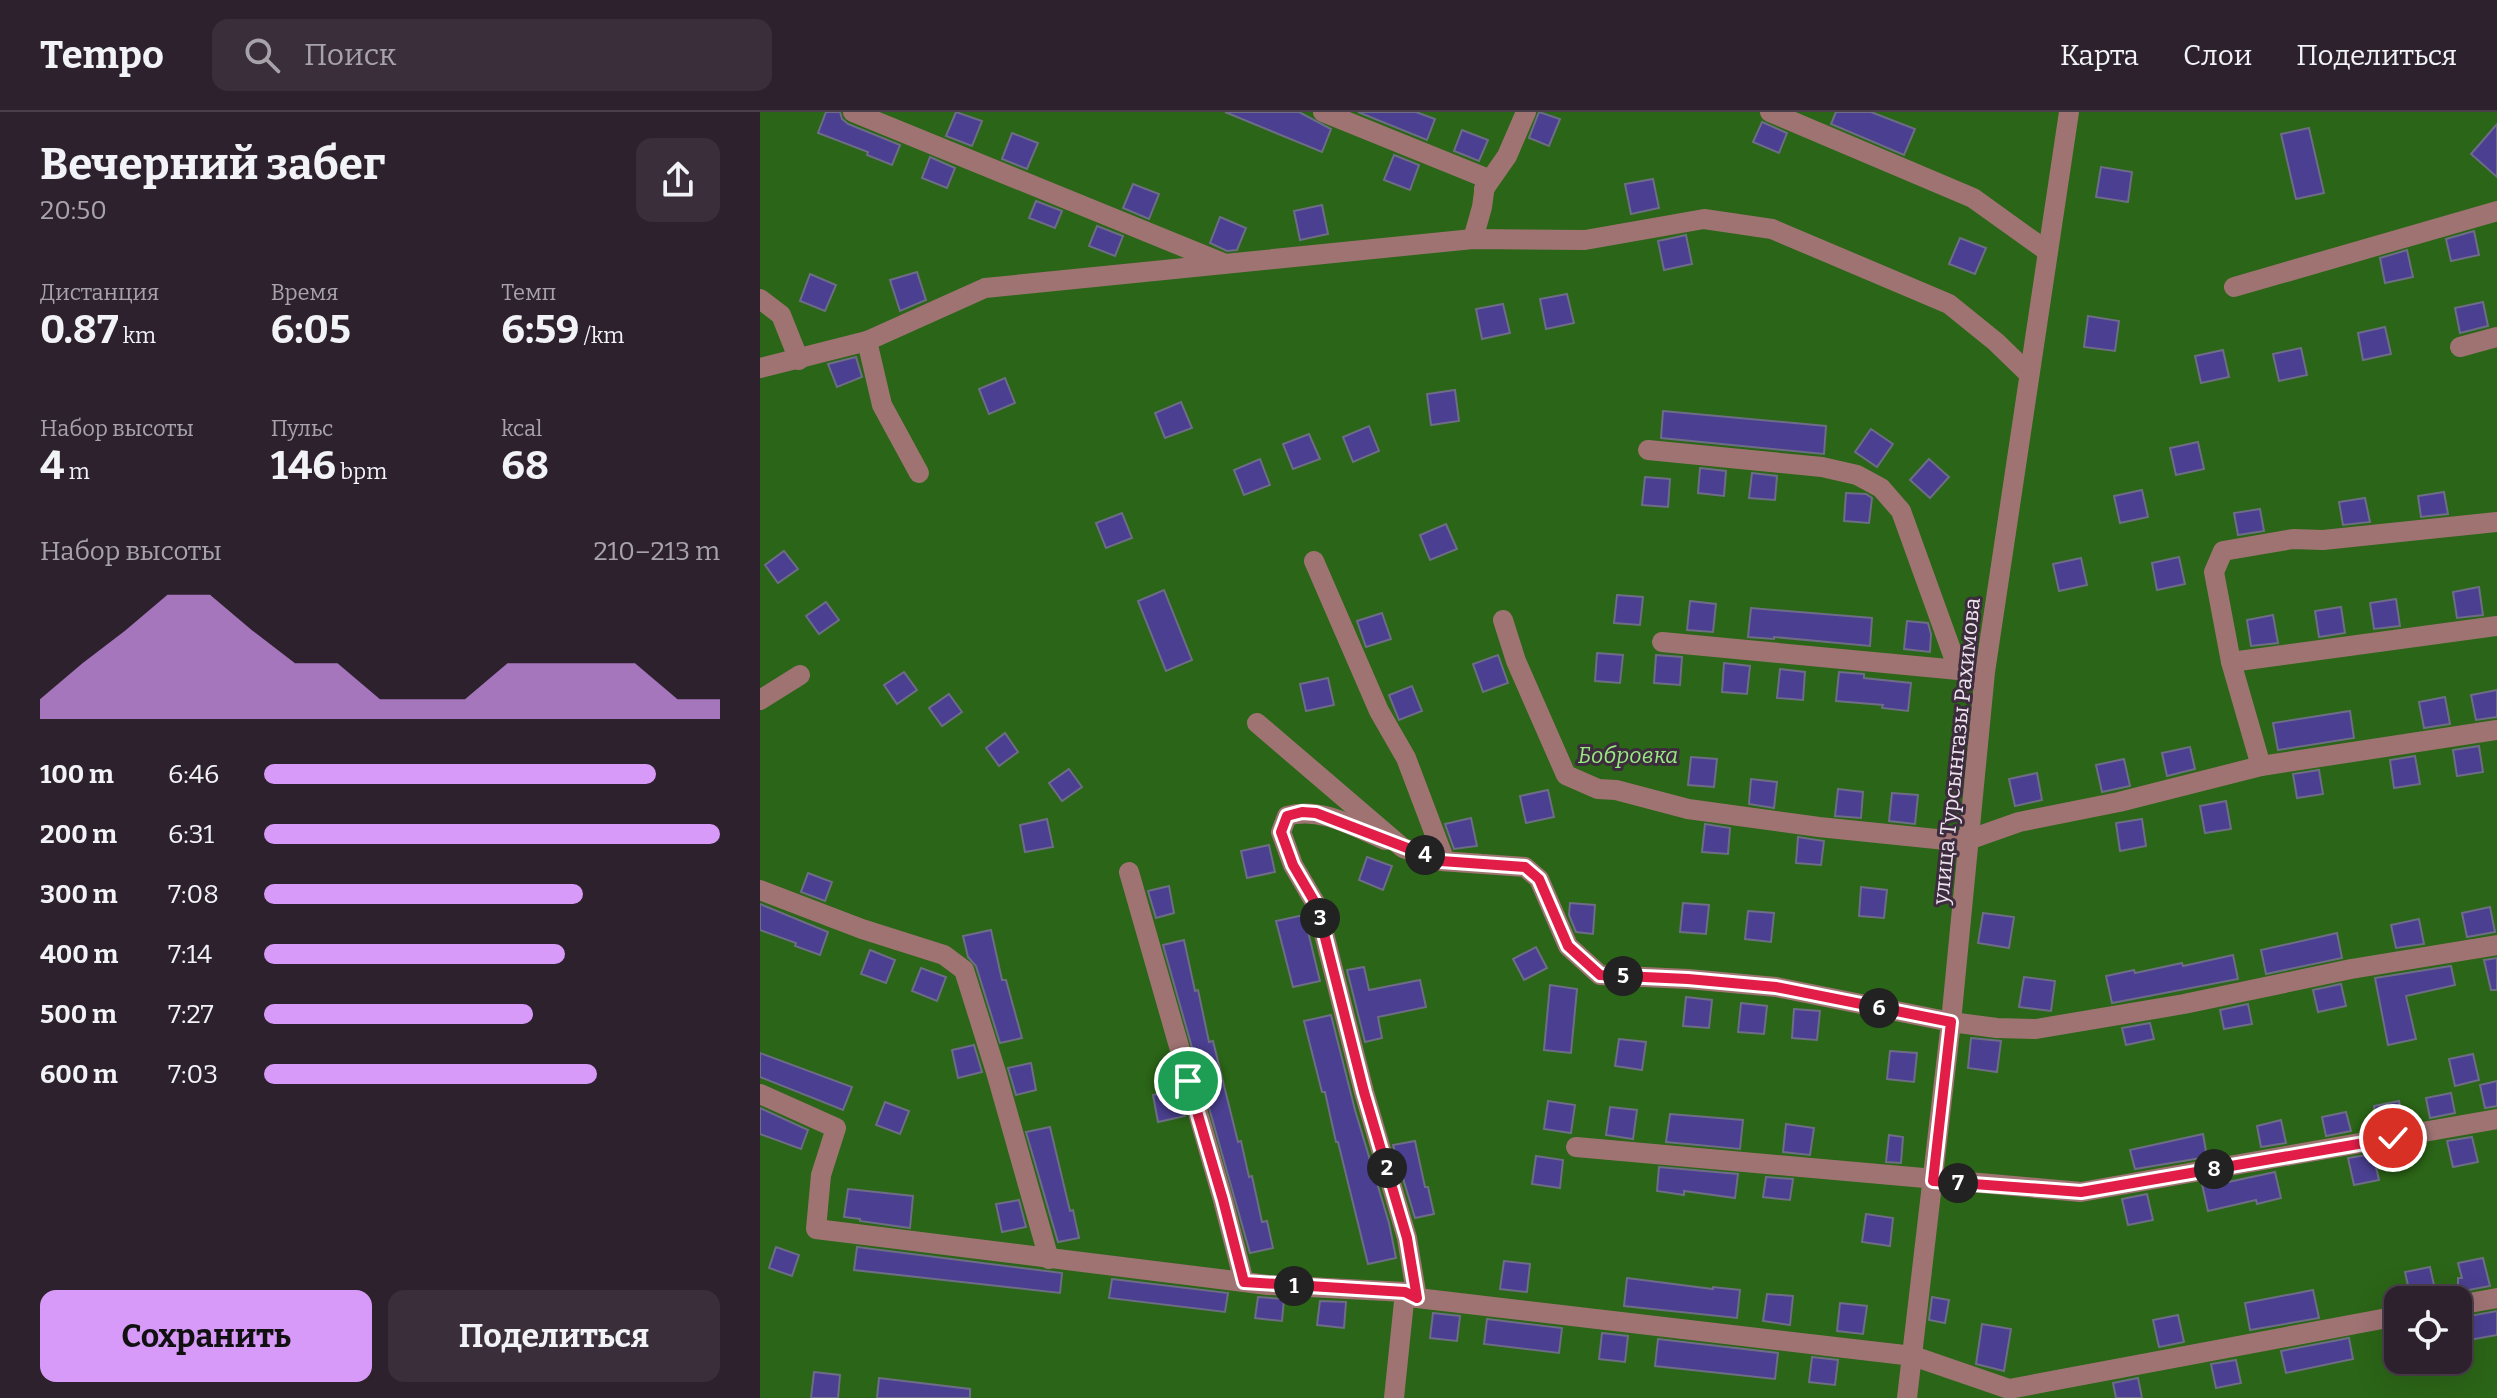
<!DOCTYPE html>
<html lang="ru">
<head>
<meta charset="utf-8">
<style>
  :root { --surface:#2e212e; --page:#3a2e3a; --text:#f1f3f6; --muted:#a7a3aa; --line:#493e4a; --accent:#d89af8 }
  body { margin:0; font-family:Bitter,serif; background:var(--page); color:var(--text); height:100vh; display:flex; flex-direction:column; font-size:30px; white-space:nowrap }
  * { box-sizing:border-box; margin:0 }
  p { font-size:26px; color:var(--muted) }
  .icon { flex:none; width:44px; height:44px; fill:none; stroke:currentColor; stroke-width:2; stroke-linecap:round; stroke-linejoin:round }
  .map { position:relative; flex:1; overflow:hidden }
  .panel { display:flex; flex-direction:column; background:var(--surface); width:760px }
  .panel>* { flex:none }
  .fabs { position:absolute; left:1624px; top:1174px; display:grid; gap:16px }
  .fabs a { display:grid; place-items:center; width:88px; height:88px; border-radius:16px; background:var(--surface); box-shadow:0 8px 32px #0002,0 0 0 2px var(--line); font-size:40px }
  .pin { position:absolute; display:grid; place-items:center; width:68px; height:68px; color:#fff; margin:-34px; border:4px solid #fff; border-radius:50%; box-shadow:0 2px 8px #0007 }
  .km { position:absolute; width:40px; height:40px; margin:-20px; border-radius:50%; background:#222; color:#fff; font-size:22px; line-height:40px; text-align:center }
  .round { display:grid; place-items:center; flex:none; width:84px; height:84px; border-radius:16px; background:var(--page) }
  .summary { display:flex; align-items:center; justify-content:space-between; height:136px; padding:0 40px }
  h1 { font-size:44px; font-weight:700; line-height:60px }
  .metrics { display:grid; grid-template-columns:repeat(3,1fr); gap:12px; height:136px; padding:8px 40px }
  .metrics div { display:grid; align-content:center }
  .metrics b { font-size:40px; font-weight:700 }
  .metrics small { font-size:22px; font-weight:400 }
  .metrics p { font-size:22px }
  .chart { height:224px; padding:16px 40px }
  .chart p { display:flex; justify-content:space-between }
  .chart svg { width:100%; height:144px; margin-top:8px; fill:var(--accent); opacity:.7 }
  .cta { display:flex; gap:16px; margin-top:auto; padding:16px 40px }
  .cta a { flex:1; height:92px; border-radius:16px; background:var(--accent); color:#111; font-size:32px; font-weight:700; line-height:92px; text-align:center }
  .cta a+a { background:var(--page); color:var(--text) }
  ul { padding:0 40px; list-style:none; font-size:26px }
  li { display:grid; grid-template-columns:128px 96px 1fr; align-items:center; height:60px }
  li i { height:20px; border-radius:10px; background:var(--accent) }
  header { display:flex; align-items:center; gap:48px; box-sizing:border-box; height:112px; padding:0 40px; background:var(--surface); border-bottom:2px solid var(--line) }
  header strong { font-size:38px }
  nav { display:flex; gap:44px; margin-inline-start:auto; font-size:28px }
  .search { width:560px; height:72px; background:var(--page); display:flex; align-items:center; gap:20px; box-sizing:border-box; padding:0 28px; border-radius:16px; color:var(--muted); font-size:30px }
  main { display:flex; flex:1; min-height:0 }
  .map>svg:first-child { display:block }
  .green { fill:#2b6517; fill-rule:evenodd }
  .building { fill:#4a3f90; stroke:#6d6d86; stroke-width:2 }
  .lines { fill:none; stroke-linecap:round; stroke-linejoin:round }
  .minor { stroke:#a07373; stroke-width:20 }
  .route-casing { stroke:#fff; stroke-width:16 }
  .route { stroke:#e11d48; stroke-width:10 }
  .labels { text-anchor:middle; stroke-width:6; stroke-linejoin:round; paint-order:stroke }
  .street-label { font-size:22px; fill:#eee3ef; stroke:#3d2c3e }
  .park-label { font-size:22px; font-style:italic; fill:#98e981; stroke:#3d2c3e }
</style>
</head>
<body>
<header>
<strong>Tempo</strong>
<div class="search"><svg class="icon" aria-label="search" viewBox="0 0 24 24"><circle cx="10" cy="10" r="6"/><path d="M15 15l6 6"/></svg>Поиск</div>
<nav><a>Карта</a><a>Слои</a><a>Поделиться</a></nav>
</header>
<main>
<section class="panel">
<div class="summary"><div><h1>Вечерний забег</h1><p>20:50</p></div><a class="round"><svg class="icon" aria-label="share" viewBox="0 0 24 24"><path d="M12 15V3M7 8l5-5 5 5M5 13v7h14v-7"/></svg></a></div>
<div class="metrics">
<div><p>Дистанция</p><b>0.87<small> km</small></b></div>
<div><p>Время</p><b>6:05</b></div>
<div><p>Темп</p><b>6:59<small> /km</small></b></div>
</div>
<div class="metrics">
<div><p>Набор высоты</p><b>4<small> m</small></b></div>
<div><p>Пульс</p><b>146<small> bpm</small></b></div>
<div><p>kcal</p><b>68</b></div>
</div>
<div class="chart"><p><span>Набор высоты</span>210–213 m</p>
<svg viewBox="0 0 160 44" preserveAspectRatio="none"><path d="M0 44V38L10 27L20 17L30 6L40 6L50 17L60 27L70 27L80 38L90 38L100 38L110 27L120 27L130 27L140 27L150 38L160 38V44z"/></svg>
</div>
<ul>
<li><b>100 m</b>6:46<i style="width:86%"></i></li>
<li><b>200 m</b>6:31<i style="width:100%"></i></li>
<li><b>300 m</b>7:08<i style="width:70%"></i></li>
<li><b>400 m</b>7:14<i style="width:66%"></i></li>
<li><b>500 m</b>7:27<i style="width:59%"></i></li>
<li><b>600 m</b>7:03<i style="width:73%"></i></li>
</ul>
<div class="cta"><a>Сохранить</a><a>Поделиться</a></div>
</section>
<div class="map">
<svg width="1737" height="1286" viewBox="0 0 1737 1286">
  <rect width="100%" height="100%" fill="#3d2c3e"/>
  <!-- green -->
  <path class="green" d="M0,0H1737V1286H0ZM1638,1188H1698V1248H1638Z"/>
  <!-- building -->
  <g class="building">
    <polygon points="66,0 80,0 82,7 88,12 140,33 132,53 107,43 108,40 58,21"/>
    <polygon points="196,0 222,9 212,34 186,24"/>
    <polygon points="465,0 539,0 571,17 562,40"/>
    <polygon points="598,0 656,0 675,7 667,28"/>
    <polygon points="779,0 800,7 789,34 769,26"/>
    <polygon points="1076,0 1111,0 1155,17 1144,43 1071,12"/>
    <polygon points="1002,10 1027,21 1019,41 993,30"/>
    <polygon points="1737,12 1737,65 1711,42"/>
    <polygon points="1549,16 1564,81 1536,87 1521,22"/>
    <polygon points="702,18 728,28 719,49 694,39"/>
    <polygon points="252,21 278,31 267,57 242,47"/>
    <polygon points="634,43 659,53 650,78 624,68"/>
    <polygon points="170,45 195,56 187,76 162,66"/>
    <polygon points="1341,55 1372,60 1368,90 1336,85"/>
    <polygon points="893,67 899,96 871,102 865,72"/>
    <polygon points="373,72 399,82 389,107 363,96"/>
    <polygon points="276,89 302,99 295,116 269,106"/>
    <polygon points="562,93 568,122 540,128 534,99"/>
    <polygon points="460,105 486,116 477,138 467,139 450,131"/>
    <polygon points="337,114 363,124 355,144 329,134"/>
    <polygon points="1714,119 1719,143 1691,149 1686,127"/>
    <polygon points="926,123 932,152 904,158 898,129"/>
    <polygon points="1200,126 1226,136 1215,162 1189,152"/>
    <polygon points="1647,138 1653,165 1625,171 1620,146"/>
    <polygon points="157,160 166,188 140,199 130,168"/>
    <polygon points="50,162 76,173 65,199 40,189"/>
    <polygon points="807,182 814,211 786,217 780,187"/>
    <polygon points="1723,190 1728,214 1700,221 1695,196"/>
    <polygon points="743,192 750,221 722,227 716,197"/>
    <polygon points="1328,204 1359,209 1355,239 1324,235"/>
    <polygon points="1625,215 1631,242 1603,248 1598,221"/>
    <polygon points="1541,236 1547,263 1519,269 1513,242"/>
    <polygon points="1463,238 1469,265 1441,271 1435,244"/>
    <polygon points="96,245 102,265 77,275 68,252"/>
    <polygon points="245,266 255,291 229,302 219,277"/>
    <polygon points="695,278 699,309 671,313 667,282"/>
    <polygon points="421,290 432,316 405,326 395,301"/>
    <polygon points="903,299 1066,314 1064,342 901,326"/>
    <polygon points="609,314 619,339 593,350 583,325"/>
    <polygon points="1111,317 1133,332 1117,355 1095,340"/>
    <polygon points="549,322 560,347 533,357 523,332"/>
    <polygon points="1438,330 1444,357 1416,363 1410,336"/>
    <polygon points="500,347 510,373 484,383 474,358"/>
    <polygon points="1169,347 1189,365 1170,386 1150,368"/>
    <polygon points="940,356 966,359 964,384 938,381"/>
    <polygon points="992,361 1017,364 1015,388 989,386"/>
    <polygon points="885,365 910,367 908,395 882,393"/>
    <polygon points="1382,378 1388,405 1360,411 1354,384"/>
    <polygon points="1684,380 1688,402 1661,405 1658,384"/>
    <polygon points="1086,381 1106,382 1112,386 1109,411 1084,409"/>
    <polygon points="1605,386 1610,410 1583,413 1579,390"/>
    <polygon points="1500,397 1504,419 1478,423 1474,401"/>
    <polygon points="362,401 372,426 346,436 336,411"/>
    <polygon points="686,412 697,437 670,448 660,423"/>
    <polygon points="24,439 38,457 18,471 5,453"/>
    <polygon points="1419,445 1425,472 1397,478 1392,451"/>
    <polygon points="1321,446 1327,473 1299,479 1293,452"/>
    <polygon points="1719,475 1723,503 1697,506 1693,480"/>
    <polygon points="404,478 432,548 406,559 378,489"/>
    <polygon points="857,483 883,485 880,513 854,511"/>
    <polygon points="1636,487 1640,514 1614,517 1610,491"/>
    <polygon points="930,489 956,492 953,520 927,518"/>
    <polygon points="66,490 79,508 59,522 46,504"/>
    <polygon points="1581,495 1585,521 1559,525 1555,499"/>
    <polygon points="991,496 1112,506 1110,534 1014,525 1014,527 988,525"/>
    <polygon points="622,501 631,527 606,535 597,509"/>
    <polygon points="1513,503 1518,531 1491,534 1487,508"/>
    <polygon points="1147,509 1168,511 1171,522 1170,540 1144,537"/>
    <polygon points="837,541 863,543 860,571 835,569"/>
    <polygon points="738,543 748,571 723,580 713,552"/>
    <polygon points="896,543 922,545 920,573 894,571"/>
    <polygon points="964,551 990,554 987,582 962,580"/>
    <polygon points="1020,557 1045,560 1043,588 1017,586"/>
    <polygon points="144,560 157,578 137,592 124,573"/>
    <polygon points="1079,560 1104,562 1104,566 1151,571 1148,599 1122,596 1123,593 1076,589"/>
    <polygon points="568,566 574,593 546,599 540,572"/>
    <polygon points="652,574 662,599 639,608 629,583"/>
    <polygon points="1737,578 1737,605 1716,608 1711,583"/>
    <polygon points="189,582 202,600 182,614 169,596"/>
    <polygon points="1685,585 1690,612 1664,616 1659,590"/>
    <polygon points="1590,599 1594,626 1518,638 1513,611"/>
    <polygon points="245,621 258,640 239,654 226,636"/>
    <polygon points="1719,634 1723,660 1697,664 1693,638"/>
    <polygon points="1430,635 1435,657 1407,664 1402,641"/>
    <polygon points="1655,644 1660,672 1634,676 1630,648"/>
    <polygon points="931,645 957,647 954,675 928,673"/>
    <polygon points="1364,647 1370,674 1342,680 1336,653"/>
    <polygon points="309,657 322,675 302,689 289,671"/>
    <polygon points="1559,658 1563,682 1537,686 1533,662"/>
    <polygon points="1277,661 1282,688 1255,694 1249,667"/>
    <polygon points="991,667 1017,670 1014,696 989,692"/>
    <polygon points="1078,677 1103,680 1101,706 1075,704"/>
    <polygon points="788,678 794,705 766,711 760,684"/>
    <polygon points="1132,681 1158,683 1155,712 1129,709"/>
    <polygon points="1466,689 1471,717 1445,721 1440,694"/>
    <polygon points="711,706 717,734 694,737 685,712"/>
    <polygon points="287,707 293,735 265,740 260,713"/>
    <polygon points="1382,707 1386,734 1360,739 1356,711"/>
    <polygon points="945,712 970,716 968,742 942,740"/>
    <polygon points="1038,725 1064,729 1061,753 1036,751"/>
    <polygon points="509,733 515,760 487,766 481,739"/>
    <polygon points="607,745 632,754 623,778 599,768"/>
    <polygon points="48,761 72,770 65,789 41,780"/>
    <polygon points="409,774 414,801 396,806 388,779"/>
    <polygon points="1101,775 1127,778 1124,806 1099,804"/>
    <polygon points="810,791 835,793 833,822 816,820 809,803"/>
    <polygon points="923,791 949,793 946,822 920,820"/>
    <polygon points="0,792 68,820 60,843 35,834 36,831 0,818"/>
    <polygon points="1730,795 1735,820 1707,825 1702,801"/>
    <polygon points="988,799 1014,801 1011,830 985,827"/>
    <polygon points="1223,801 1254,805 1249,836 1218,831"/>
    <polygon points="544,803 560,869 533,875 516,809"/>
    <polygon points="1659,807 1664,832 1636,836 1631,813"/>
    <polygon points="231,818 242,868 246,868 262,926 240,931 216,854 208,845 203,824"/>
    <polygon points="1577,821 1582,846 1506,862 1501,838"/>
    <polygon points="424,828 435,879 438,878 449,930 453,929 478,1030 481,1029 489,1065 492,1064 502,1110 507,1109 513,1136 490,1141 403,833"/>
    <polygon points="776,835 787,856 764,868 753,847"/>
    <polygon points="110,838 135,848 126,871 101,862"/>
    <polygon points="1473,843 1478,867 1352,891 1346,864 1374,858 1375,861 1422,851 1423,854"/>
    <polygon points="1737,846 1737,878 1731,878 1724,848"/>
    <polygon points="1691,854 1695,873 1646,884 1656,927 1628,933 1615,866"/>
    <polygon points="604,855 609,878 660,868 666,895 618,905 622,926 605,930 587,858"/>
    <polygon points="161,856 186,865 177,889 152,879"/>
    <polygon points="1264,865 1295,869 1291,899 1259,895"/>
    <polygon points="1581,872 1586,894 1558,900 1553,878"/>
    <polygon points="790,873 817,877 811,941 784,938"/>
    <polygon points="926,885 952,888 949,916 923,914"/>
    <polygon points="981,891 1007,894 1004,922 978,920"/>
    <polygon points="1488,892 1492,912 1464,917 1460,898"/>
    <polygon points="1034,897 1060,899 1057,928 1032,926"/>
    <polygon points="571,903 595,998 629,1111 636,1146 608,1152 578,1030 576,1030 565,980 562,980 544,909"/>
    <polygon points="1390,911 1394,927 1366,933 1362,916"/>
    <polygon points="1211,926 1241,929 1237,960 1208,956"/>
    <polygon points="859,927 886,930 882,958 855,954"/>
    <polygon points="214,933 222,960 198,966 192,938"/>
    <polygon points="1130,939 1157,941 1154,970 1127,967"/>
    <polygon points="0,941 92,975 83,998 0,965"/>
    <polygon points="1713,942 1719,968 1695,974 1689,947"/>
    <polygon points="271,951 276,978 256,983 248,956"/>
    <polygon points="1737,969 1737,994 1725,996 1720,973"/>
    <polygon points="418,977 425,1004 398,1010 393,983"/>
    <polygon points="1691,981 1695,1001 1670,1006 1666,986"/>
    <polygon points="788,989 815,993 811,1021 784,1017"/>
    <polygon points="1639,989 1643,1010 1618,1015 1614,994"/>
    <polygon points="125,990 149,999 140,1022 116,1013"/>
    <polygon points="850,995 877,998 873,1027 846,1023"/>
    <polygon points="0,996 48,1018 41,1037 0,1022"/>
    <polygon points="1586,1000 1591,1019 1566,1024 1562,1005"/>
    <polygon points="910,1002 983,1008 980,1037 906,1030"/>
    <polygon points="1521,1008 1526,1031 1501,1035 1497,1014"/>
    <polygon points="1026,1012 1054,1016 1050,1043 1023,1040"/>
    <polygon points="290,1015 310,1099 313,1098 319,1126 298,1130 266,1020"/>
    <polygon points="1443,1022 1447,1045 1375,1057 1370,1038"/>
    <polygon points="1129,1023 1143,1025 1141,1051 1126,1050"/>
    <polygon points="1712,1025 1718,1050 1693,1055 1687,1029"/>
    <polygon points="655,1029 665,1075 668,1075 674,1102 655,1106 633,1033"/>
    <polygon points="1613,1042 1619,1068 1594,1073 1588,1046"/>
    <polygon points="776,1044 803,1048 800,1076 772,1072"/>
    <polygon points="899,1055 978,1062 975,1086 924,1079 924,1083 897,1079"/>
    <polygon points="1515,1060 1521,1086 1497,1092 1496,1088 1448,1099 1442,1072 1467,1068 1468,1070"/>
    <polygon points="1006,1065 1033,1067 1030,1088 1003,1085"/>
    <polygon points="88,1077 153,1084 150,1116 100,1109 100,1107 84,1105"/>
    <polygon points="1387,1082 1393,1108 1368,1113 1362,1087"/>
    <polygon points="259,1088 266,1115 242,1120 236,1092"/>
    <polygon points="1106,1102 1133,1106 1130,1134 1102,1130"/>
    <polygon points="16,1135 39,1143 32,1164 9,1156"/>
    <polygon points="97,1135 302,1161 300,1181 94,1158"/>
    <polygon points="1723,1146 1730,1174 1698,1180 1698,1166 1702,1166 1698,1151"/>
    <polygon points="744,1149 770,1152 767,1180 740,1177"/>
    <polygon points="1670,1155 1676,1182 1651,1187 1645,1160"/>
    <polygon points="867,1166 953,1177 953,1175 980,1178 977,1206 864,1194"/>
    <polygon points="352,1167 468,1181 465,1200 349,1186"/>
    <polygon points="1553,1178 1559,1206 1490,1218 1485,1191"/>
    <polygon points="1007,1182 1033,1184 1030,1213 1003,1209"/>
    <polygon points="498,1185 524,1187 522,1209 495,1206"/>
    <polygon points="1172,1185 1189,1188 1185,1211 1169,1208"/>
    <polygon points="560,1189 586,1190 584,1216 557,1213"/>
    <polygon points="1080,1191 1107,1194 1103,1222 1077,1219"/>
    <polygon points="1737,1199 1737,1223 1698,1230 1698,1206"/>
    <polygon points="673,1201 700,1204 697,1229 670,1226"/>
    <polygon points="1418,1203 1424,1230 1399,1235 1393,1208"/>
    <polygon points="727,1207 802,1216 799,1241 724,1232"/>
    <polygon points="1222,1212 1251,1217 1244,1259 1216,1252"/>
    <polygon points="842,1221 868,1224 865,1250 839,1247"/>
    <polygon points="1589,1226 1593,1247 1526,1261 1521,1239"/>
    <polygon points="898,1227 1018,1241 1015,1267 895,1254"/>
    <polygon points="1052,1245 1078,1248 1075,1273 1049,1270"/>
    <polygon points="1476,1248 1481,1271 1456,1276 1451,1252"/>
    <polygon points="54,1260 80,1263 78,1286 51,1286"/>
    <polygon points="119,1266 210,1277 210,1286 117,1286"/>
    <polygon points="1378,1266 1382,1286 1356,1286 1353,1271"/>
  </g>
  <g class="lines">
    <!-- minor -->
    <g class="minor">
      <polyline points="93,0 463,151"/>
      <polyline points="563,0 726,66 722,95 713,127"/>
      <polyline points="1010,0 1213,86 1287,139"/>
      <polyline points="724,77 747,44 766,0"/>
      <polyline points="1474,175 1737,99"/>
      <polyline points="0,187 21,203 39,248"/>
      <polyline points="107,229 122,293 159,361"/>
      <polyline points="1700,235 1737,225"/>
      <polyline points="0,256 107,229 225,176 713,127 825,128 944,107 1012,117 1189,192 1236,230 1269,262"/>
      <polyline points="888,338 1062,355 1097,363 1121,376 1141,399 1198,557"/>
      <polyline points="554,449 619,599 646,646 685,749"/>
      <polyline points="743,508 756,549 806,663 838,677 856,678 928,697 1059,715 1186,728 1208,728 1259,710 1359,690 1501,654 1737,618"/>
      <polyline points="902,530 1209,559"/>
      <polyline points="1471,550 1737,514"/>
      <polyline points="0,588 40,563"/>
      <polyline points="497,611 643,736 681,749 765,755 779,767 808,834 840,863 928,867 1016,875 1191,910 1237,916 1276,917 1424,892 1591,857 1737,833"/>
      <polyline points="1501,654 1471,550 1454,460 1463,439 1533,427 1563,428 1737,410"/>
      <path d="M625,728C594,715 560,694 527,704L521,720L533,753L557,794L604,980L647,1126L657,1186"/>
      <polyline points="369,760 463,1088 484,1170"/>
      <polyline points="0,778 102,817 184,843 204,858 236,960 289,1147"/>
      <polyline points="0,982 76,1016 61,1063 56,1117 508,1173 645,1180 657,1186 1153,1244 1249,1277 1638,1204"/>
      <polyline points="816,1035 1321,1080 1737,1007"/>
      <polyline points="1698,1193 1737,1186"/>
      <polyline points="634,1286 645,1180"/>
      <polyline points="1147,1286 1191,910 1225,560 1309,0"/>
    </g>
  </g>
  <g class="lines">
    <defs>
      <polyline id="route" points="428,969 463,1088 484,1170 645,1180 657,1186 647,1126 604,980 557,794 533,753 521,720 527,704 542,700 556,701 681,749 765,755 779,767 808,834 840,863 928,867 1016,875 1191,910 1173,1069 1321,1080 1633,1026"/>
    </defs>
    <!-- route casing -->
    <use href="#route" class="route-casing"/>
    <!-- route -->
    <use href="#route" class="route"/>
  </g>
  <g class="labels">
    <!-- street labels -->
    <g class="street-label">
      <text transform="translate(1196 639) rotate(-84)" y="8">улица Турсынгазы Рахимова</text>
    </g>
    <!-- park labels -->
    <g class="park-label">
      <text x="868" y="651">Бобровка</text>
    </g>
  </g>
</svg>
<div class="fabs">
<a><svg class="icon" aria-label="locate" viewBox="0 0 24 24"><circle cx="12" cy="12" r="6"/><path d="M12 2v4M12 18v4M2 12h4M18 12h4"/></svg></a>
</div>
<div class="pin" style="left:428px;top:969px;background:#1e9e55"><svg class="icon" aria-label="arrive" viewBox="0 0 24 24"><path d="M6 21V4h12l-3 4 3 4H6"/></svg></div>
<div class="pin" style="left:1633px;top:1026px;background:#d93025"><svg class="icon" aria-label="check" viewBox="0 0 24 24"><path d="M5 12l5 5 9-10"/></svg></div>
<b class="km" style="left:534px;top:1174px">1</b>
<b class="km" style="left:627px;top:1056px">2</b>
<b class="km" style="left:560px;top:806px">3</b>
<b class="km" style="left:665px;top:743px">4</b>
<b class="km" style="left:863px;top:864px">5</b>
<b class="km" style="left:1119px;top:896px">6</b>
<b class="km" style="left:1198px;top:1071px">7</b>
<b class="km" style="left:1454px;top:1057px">8</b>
</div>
</main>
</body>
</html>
